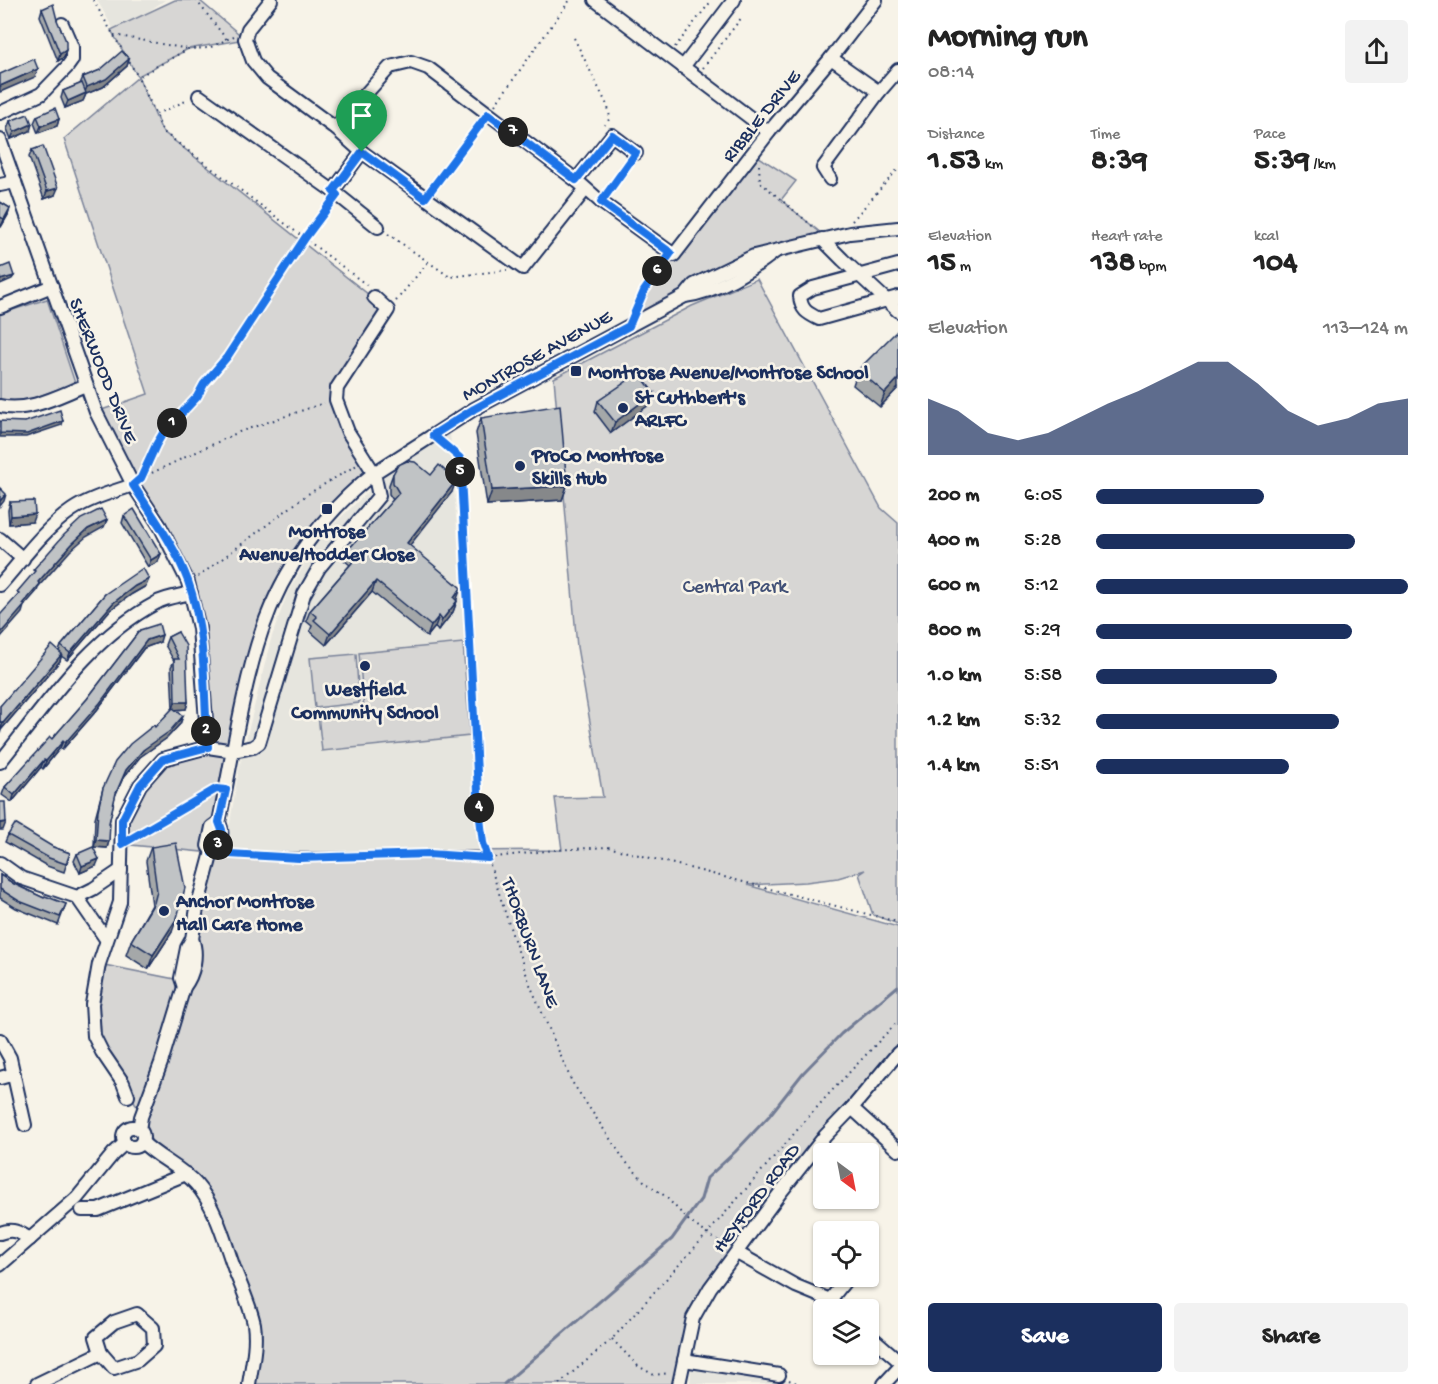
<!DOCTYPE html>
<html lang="en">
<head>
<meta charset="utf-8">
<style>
  :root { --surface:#fff; --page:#f2f2f2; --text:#222; --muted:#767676; --accent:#1b2f5e }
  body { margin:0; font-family:"Gochi Hand",sans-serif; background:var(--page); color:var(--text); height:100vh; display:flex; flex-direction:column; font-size:22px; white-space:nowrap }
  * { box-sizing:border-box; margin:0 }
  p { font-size:20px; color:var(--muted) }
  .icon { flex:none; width:33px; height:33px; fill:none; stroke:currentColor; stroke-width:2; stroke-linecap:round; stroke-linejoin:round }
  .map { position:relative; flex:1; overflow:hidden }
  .panel { display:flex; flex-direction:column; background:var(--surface); width:540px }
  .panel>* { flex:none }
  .needle { width:39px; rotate:148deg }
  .controls { position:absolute; left:813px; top:1143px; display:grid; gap:12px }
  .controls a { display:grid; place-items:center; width:66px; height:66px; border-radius:6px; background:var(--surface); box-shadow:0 2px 4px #0004; font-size:30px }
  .pin { position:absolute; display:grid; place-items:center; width:51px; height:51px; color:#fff; margin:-62px -26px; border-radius:50% 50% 50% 0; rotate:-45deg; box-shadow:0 0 6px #0007 }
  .pin .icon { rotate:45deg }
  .km { position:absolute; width:30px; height:30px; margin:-15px; border-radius:50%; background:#222; color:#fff; font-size:16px; line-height:30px; text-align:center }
  .round { display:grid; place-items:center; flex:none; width:63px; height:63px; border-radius:6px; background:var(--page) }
  .overview { display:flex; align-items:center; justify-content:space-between; height:102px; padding:0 30px }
  h1 { font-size:33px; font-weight:700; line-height:45px }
  .stats { display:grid; grid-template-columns:repeat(3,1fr); gap:9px; height:102px; padding:6px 30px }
  .stats div { display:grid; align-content:center }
  .stats b { font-size:30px; font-weight:700 }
  .stats small { font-size:16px; font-weight:400 }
  .stats p { font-size:16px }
  .chart { height:168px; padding:12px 30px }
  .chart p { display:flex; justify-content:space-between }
  .chart svg { width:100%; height:108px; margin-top:6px; fill:var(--accent); opacity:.7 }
  .primary-button { display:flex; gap:12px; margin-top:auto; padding:12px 30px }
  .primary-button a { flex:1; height:69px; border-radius:6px; background:var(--accent); color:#fff; font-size:24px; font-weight:700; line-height:69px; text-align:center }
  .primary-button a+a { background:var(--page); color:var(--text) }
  ul { padding:0 30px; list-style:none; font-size:20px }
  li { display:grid; grid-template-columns:96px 72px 1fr; align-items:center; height:45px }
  li i { height:15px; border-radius:8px; background:var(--accent) }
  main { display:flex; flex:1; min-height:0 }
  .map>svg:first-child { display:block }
  .built { fill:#e6e5de }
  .green { fill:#d7d6d4; stroke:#798299; stroke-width:1.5 }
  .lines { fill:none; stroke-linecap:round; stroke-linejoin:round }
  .stream { stroke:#727c95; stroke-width:3 }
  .minor-casing { stroke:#1b2f5e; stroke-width:16 }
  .path { stroke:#1b2f5e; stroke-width:2; stroke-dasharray:1.5 4.5; stroke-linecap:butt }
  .minor { stroke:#f7f3e8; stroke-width:12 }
  .wall { fill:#a5a8a9; stroke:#1b2f5e; stroke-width:1.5 }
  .shaded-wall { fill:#86888a; stroke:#1b2f5e; stroke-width:1.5 }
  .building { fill:#c0c3c5; stroke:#1b2f5e; stroke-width:1.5 }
  .route-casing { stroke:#fff; stroke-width:12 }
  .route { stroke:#1a73e8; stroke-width:8 }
  .poi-dot { fill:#1b2f5e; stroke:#f7f3e8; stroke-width:2 }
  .labels { text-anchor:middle; stroke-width:5; stroke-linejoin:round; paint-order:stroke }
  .street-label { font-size:20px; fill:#1b2f5e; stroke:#f7f3e8 }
  .poi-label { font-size:20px; font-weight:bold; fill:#1b2f5e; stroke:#f7f3e8; text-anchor:start }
  .park-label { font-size:20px; fill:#415076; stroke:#f7f3e8 }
</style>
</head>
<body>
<main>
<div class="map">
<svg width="898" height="1384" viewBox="0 0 898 1384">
  <rect width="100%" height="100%" fill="#f7f3e8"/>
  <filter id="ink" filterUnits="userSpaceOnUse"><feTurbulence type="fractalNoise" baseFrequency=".0167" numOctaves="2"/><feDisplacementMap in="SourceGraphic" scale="12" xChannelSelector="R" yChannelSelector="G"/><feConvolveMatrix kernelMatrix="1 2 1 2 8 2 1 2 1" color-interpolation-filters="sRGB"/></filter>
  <g filter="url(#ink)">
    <!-- built -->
    <g class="built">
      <polygon points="97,0 165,0 129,25 114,30"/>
      <polygon points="450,432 480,851 225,853 239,768 271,639 287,594 322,535 386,475"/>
      <polygon points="694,1365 781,1378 798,1384 690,1384 691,1369"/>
    </g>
    <!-- green -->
    <g class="green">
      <polygon points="175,0 199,0 245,39 188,49 138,76 162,131 388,310 336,392 374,473 313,534 262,630 213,853 562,850 555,798 603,797 577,647 554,378 692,306 757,279 881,508 898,523 898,924 873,915 859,874 865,870 838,878 806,882 747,885 898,927 898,1053 737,1253 693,1318 680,1384 248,1384 254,1324 195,1184 154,1147 127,1084 94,1036 99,964 185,981 212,853 121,844 134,797 174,755 208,747 203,672 178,560 96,412 148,394 64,139 138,77 111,30"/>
      <polygon points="753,153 796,181 781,200 822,234 776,251 629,326 668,257"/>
      <polygon points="47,299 75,383 25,401 0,400 0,314"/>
      <polygon points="463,643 470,736 322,751 318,715 364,710 359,653"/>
      <polygon points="356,654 359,703 315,708 310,658"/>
    </g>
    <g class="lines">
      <!-- stream -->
      <polyline class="stream" points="504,1384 672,1239 701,1199 707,1178 735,1152 769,1116 803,1073 841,1034 898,986"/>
      <defs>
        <g id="minor">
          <polyline points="271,0 248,29 245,39 253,61 267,78 335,128 362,152 523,268 585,190"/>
          <polyline points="595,0 769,132"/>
          <polyline points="831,58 879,92 898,70"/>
          <polyline points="683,67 734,0"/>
          <polyline points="199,96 333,191 378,227"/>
          <polyline points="0,113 41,94 67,67 72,60 72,47 62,24"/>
          <polyline points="335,128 390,67 411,62 428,68 576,180 601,202 674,255 769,132 831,58 876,0"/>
          <polyline points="0,140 96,412 133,485 160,526 188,582 199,628 208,747"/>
          <polyline points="830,179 823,168 879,92"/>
          <polyline points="576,180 612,135 636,153"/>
          <polyline points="0,185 15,182"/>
          <polyline points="333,191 362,152"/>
          <polyline points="822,239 843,260 898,311"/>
          <path d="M898,265L813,288L800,296C801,310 807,313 819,319L898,297"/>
          <polyline points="685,296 694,285 754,256 850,233 898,228"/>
          <polyline points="0,307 52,286"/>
          <path d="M0,406C29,413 60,395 86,385"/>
          <polyline points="0,539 23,559"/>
          <path d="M0,585C22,560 44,529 72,510C90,498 113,492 133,485"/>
          <path d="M0,762C46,705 90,638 156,603C166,597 180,596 191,593"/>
          <polyline points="212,852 208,846 212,827 219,822"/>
          <polyline points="0,863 21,878 77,897 93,889 121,870"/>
          <polyline points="77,897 106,939"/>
          <path d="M184,987L181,978L187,948L192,939L197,908L212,852C221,844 224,833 219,822C232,760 242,689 262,630C283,569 323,513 374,473L474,409L685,296C716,292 752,270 776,251"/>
          <polyline points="0,1040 10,1058 25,1125"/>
          <polyline points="0,1078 14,1074"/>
          <polyline points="128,1096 123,1083 102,1052 94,1036 92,1004 99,964 120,902 122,820 140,785 163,759 208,747 234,751 253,747 259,743 304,594 319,568 379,496 374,473 348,432 336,400 337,388 388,310 374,297"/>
          <polyline points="852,1108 898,1150"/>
          <circle cx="133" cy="1137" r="10"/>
          <path d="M139,1130L141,1117L161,1063L184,987C194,974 198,954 192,939"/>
          <path d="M142,1142C158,1158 181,1167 196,1184C216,1207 224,1240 234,1268C241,1286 250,1305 254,1324C257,1344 252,1365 249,1384"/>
          <polyline points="82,1210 98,1210 186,1174"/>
          <path d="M0,1233C13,1228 19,1232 30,1239"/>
          <polyline points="737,1253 796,1286 830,1300 841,1310"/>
          <polyline points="0,1265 77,1198 113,1154 125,1143"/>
          <polyline points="830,1300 849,1276"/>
          <polygon points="137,1314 153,1328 154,1346 138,1360 114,1368 101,1353 96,1337 114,1322"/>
          <polyline points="868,1334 898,1360"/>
          <polyline points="684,1360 779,1375"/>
          <polyline points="37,1384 101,1353"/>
          <polyline points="679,1384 693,1318 710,1288 780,1193 825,1136 852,1108 898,1053"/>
          <polyline points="884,1384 898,1369"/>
        </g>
      </defs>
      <!-- minor casing -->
      <use href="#minor" class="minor-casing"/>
      <!-- path -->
      <g class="path">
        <polyline points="93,0 138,77"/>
        <polyline points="196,0 227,40"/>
        <polyline points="114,35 188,49"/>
        <polyline points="234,36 209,48 188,49 138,77 156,114 162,131 368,286"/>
        <polyline points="574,38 608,107 610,118 605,125"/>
        <polyline points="675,47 712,0"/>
        <polyline points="703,68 742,17"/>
        <polyline points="495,105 570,0"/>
        <polyline points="156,114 188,100"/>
        <polyline points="759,165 760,182 816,229"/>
        <polyline points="432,189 483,121"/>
        <polyline points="608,192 629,163"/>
        <polyline points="852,221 898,169"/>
        <polyline points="388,234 450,277 507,270"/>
        <polyline points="396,301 428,262"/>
        <polyline points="637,309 644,291 664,262"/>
        <polyline points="442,443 460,458 479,810 483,843 513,937 531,987 572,1082 625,1161 645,1182 665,1196 690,1222 727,1247"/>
        <polyline points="141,477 163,433 197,397 204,384 227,357 305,238 330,204"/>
        <polyline points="141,478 239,432 324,403"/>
        <polyline points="198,577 308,494 357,465"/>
        <polyline points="134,837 214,790"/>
        <polyline points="225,854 299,858 430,854 488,858 554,850 608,847 898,922"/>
        <polyline points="612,1339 638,1366 654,1375 670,1373"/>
        <polyline points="789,1380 799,1384"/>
        <polyline points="559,1384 612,1339 706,1235 826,1097 898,1021"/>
      </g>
      <!-- minor -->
      <use href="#minor" class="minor"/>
    </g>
    <!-- wall -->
    <g class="wall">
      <polygon points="42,9 64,57 58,61 40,16"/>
      <polygon points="129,59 127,66 103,87 86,94 83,101 65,108 61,98 63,91 80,84 83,77"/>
      <polygon points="37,116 59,119 57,126 38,133 34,123"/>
      <polygon points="10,121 30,131 11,139 7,129"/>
      <polygon points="32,150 55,195 44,199 29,157"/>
      <polygon points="0,202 10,208 8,215 1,227 0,226"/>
      <polygon points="858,370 898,388 880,407 853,385"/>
      <polygon points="598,401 650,404 611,433 595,412"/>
      <polygon points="481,418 567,486 562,500 487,505 476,433"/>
      <polygon points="393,474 452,492 409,545 457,599 456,600 457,601 453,612 438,631 435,627 427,637 372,592 326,645 310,631 312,626 306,621 310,611 350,565 344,560 348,550 393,500 389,494 389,485"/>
      <polygon points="10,502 32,522 9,524 8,510"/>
      <polygon points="124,516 158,562 148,567 122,523"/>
      <polygon points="146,586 132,594 110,610 67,660 61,656 60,661 1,730 0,736 0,706 59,651 61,646 105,594"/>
      <polygon points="140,630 160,642 144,648 97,710 62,750 60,748 43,769 41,767 12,802 2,795 5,787 52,739 87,699"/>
      <polygon points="178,632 188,702 186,709 175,710 183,716 180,724 167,738 140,757 123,778 115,796 109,823 109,841 107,848 94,847 95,818 103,788 173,708 171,667 174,661 165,645 168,637"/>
      <polygon points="8,835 53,847 70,853 64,872 47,866 5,842"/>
      <polygon points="151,847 172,932 148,969 126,955 131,941 152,905 146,861"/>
      <polygon points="77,854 96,866 80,873 74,861"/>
      <polygon points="0,875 14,884 44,898 66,904 58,925 16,908 0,898"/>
    </g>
    <!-- shaded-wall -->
    <g class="shaded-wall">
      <polygon points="66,50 64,57 58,61 60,54"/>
      <polygon points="129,59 127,66 103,87 86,94 83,101 65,108 68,101 84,94 87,87"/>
      <polygon points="38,69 35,77 0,92 0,86"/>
      <polygon points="59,119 57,126 38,133 41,126"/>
      <polygon points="32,124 30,131 11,139 14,132"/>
      <polygon points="58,188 55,195 44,199 47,191"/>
      <polygon points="10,208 8,215 1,227 4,219"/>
      <polygon points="14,276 12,279 0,284 0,280"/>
      <polygon points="898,379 898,388 880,407 885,393"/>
      <polygon points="654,393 650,404 611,433 615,422"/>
      <polygon points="63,421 62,425 26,437 0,437 0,433"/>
      <polygon points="456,481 452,492 403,554 407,543"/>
      <polygon points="567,486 562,500 487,505 492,490"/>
      <polygon points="6,494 4,501 0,506 0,501"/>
      <polygon points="35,514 32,522 9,524 11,516"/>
      <polygon points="107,520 104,527 86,537 70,551 39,586 37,591 24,606 22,613 0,638 0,634 38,582 72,544 88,529"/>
      <polygon points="161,554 158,562 148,567 151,560"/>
      <polygon points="149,579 146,586 132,594 110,610 67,660 70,653 113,603 135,586"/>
      <polygon points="376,581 372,592 326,645 330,634"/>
      <polygon points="461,588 457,599 450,609 454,598"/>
      <polygon points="457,601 453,612 438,631 442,620"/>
      <polygon points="439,616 435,627 427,637 431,626"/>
      <polygon points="162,635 160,642 144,648 97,710 62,750 65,743 147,640"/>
      <polygon points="62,654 60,661 0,731 3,723"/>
      <polygon points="175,702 188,702 186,709 173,710"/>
      <polygon points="183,716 180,724 167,738 140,757 123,778 113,800 126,770 143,750"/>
      <polygon points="63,741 60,748 43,769 46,761"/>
      <polygon points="44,760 41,767 12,802 14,795"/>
      <polygon points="6,822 3,830 0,830 0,823"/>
      <polygon points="96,840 109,841 107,848 94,847"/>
      <polygon points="99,859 96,866 80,873 82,866"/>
      <polygon points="177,918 172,932 148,969 153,955"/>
    </g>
    <!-- building -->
    <g class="building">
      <polygon points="53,4 57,20 66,41 66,50 60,54 42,9"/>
      <polygon points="122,51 129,59 106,79 87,87 83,77 100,70"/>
      <polygon points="34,59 38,69 0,86 0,74"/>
      <polygon points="82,83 86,93 68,101 63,91"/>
      <polygon points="55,108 59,119 41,126 37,116"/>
      <polygon points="28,114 32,124 14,132 10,121"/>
      <polygon points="43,146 58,188 47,191 32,150"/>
      <polygon points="0,202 10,208 4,219 0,217"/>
      <polygon points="10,264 14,276 0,280 0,268"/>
      <polygon points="898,330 898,379 885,393 858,370"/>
      <polygon points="639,373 654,393 615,422 598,401"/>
      <polygon points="560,405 567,486 492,490 481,418"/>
      <polygon points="60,410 63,421 27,434 0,433 0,421 25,422"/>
      <polygon points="407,461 415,462 431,475 439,465 456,481 407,543 461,588 454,598 457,601 442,620 439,616 431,626 376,581 330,634 314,620 317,617 310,611 357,557 348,550 399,493 393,483 393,474 398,465"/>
      <polygon points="0,488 6,494 0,501"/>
      <polygon points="34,501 35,514 11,516 10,502"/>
      <polygon points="101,509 107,520 88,529 72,544 38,582 40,584 23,604 25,605 0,634 0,615 19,594 17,592 35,571 33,570 64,535 81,519"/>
      <polygon points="134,509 161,554 151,560 124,516"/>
      <polygon points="143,568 149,579 135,586 113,603 70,653 61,646 105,594"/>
      <polygon points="159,624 162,635 147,640 100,703 65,743 63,741 46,761 44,760 14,795 5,787 50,737 52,739 87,699 140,630"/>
      <polygon points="178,632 186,646 188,702 175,702 174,659 179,659 168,637"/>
      <polygon points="52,645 62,654 3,723 0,721 0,706"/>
      <polygon points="173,708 183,716 170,731 143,750 126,770 116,793 109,823 110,823 109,841 96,840 98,810 103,788 115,762 130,744 154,725 155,727"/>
      <polygon points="0,802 5,802 6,822 0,823"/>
      <polygon points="15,824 53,847 70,853 66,864 49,858 8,835"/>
      <polygon points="176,843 185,888 177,918 153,955 131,941 154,903 157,891 151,847"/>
      <polygon points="93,847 99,859 82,866 77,854"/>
      <polygon points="0,875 14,884 44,898 45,896 66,904 60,917 19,901 0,889"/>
    </g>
  </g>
  <g class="lines" filter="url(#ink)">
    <defs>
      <path id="route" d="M488,114L576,180L612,135L636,153L601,202L671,253L644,291L629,326L474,409L433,435L460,458L479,810L483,843L488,858L429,854L299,858L212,853L218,847L222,830L219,822L226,790L216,789L122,844V820L140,785L163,759L208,747C203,692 207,634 188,581C175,546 153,516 133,485L141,478L156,445L163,433L197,397L204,384L227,357L305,238L337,195L333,191L362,152L425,198Z"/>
    </defs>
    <!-- route casing -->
    <use href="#route" class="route-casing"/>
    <!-- route -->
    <use href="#route" class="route"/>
  </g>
  <!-- markers -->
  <g class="poi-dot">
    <rect x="570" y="365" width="12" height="12" rx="3"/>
    <circle cx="623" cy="408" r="6"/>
    <circle cx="520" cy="466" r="6"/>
    <rect x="321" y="503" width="12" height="12" rx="3"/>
    <circle cx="365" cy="666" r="6"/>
    <circle cx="164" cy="911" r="6"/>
  </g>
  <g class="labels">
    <!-- street labels -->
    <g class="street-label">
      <text transform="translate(760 115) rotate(-51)" y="7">RIBBLE DRIVE</text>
      <text transform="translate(536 354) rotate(-29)" y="7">MONTROSE AVENUE</text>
      <text transform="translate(105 370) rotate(68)" y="7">SHERWOOD DRIVE</text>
      <text transform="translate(532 942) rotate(70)" y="7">THORBURN LANE</text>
      <text transform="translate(755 1197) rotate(-53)" y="7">HEYFORD ROAD</text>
    </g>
    <!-- poi labels -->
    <g class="poi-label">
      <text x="588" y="378">Montrose Avenue/Montrose School</text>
      <text x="635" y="403">St Cuthbert's<tspan x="635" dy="23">ARLFC</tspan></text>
      <text x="532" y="461">ProCo Montrose<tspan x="532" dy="23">Skills Hub</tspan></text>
      <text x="327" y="537" text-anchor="middle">Montrose<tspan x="327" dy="23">Avenue/Hodder Close</tspan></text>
      <text x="365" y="695" text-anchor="middle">Westfield<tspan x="365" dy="23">Community School</tspan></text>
      <text x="176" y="907">Anchor Montrose<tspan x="176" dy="23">Hall Care Home</tspan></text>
    </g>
    <!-- park labels -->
    <g class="park-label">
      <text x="735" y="592">Central Park</text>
    </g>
  </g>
</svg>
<div class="controls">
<a><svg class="needle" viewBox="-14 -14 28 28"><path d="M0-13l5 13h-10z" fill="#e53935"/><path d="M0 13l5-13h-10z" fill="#767676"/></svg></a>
<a><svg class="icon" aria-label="locate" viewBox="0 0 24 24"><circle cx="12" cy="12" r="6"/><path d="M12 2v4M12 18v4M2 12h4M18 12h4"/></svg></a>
<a><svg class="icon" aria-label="layers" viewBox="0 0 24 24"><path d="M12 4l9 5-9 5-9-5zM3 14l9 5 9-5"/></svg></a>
</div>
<div class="pin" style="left:362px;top:152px;background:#1e9e55"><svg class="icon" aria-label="arrive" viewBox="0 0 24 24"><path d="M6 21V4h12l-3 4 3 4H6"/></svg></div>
<b class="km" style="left:172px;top:423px">1</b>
<b class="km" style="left:206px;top:731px">2</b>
<b class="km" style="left:218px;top:845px">3</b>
<b class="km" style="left:479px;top:808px">4</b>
<b class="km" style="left:460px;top:472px">5</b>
<b class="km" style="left:657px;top:271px">6</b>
<b class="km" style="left:513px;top:132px">7</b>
</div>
<section class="panel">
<div class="overview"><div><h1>Morning run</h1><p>08:14</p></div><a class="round"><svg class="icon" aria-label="share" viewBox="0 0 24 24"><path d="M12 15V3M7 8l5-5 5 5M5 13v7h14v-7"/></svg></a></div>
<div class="stats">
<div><p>Distance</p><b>1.53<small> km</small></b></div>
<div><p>Time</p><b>8:39</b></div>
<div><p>Pace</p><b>5:39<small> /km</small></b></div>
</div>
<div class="stats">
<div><p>Elevation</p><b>15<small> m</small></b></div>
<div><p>Heart rate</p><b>138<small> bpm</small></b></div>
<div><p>kcal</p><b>104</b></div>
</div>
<div class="chart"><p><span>Elevation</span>113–124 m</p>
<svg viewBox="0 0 160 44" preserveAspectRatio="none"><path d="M0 44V21L10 26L20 35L30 38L40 35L50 29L60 23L70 18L80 12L90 6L100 6L110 15L120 26L130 32L140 29L150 23L160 21V44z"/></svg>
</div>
<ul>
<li><b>200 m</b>6:05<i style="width:54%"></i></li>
<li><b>400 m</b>5:28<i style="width:83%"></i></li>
<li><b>600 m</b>5:12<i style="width:100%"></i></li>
<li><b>800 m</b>5:29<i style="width:82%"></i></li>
<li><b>1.0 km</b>5:58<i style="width:58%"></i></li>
<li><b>1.2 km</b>5:32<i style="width:78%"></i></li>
<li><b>1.4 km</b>5:51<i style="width:62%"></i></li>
</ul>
<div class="primary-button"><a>Save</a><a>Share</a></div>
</section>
</main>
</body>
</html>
